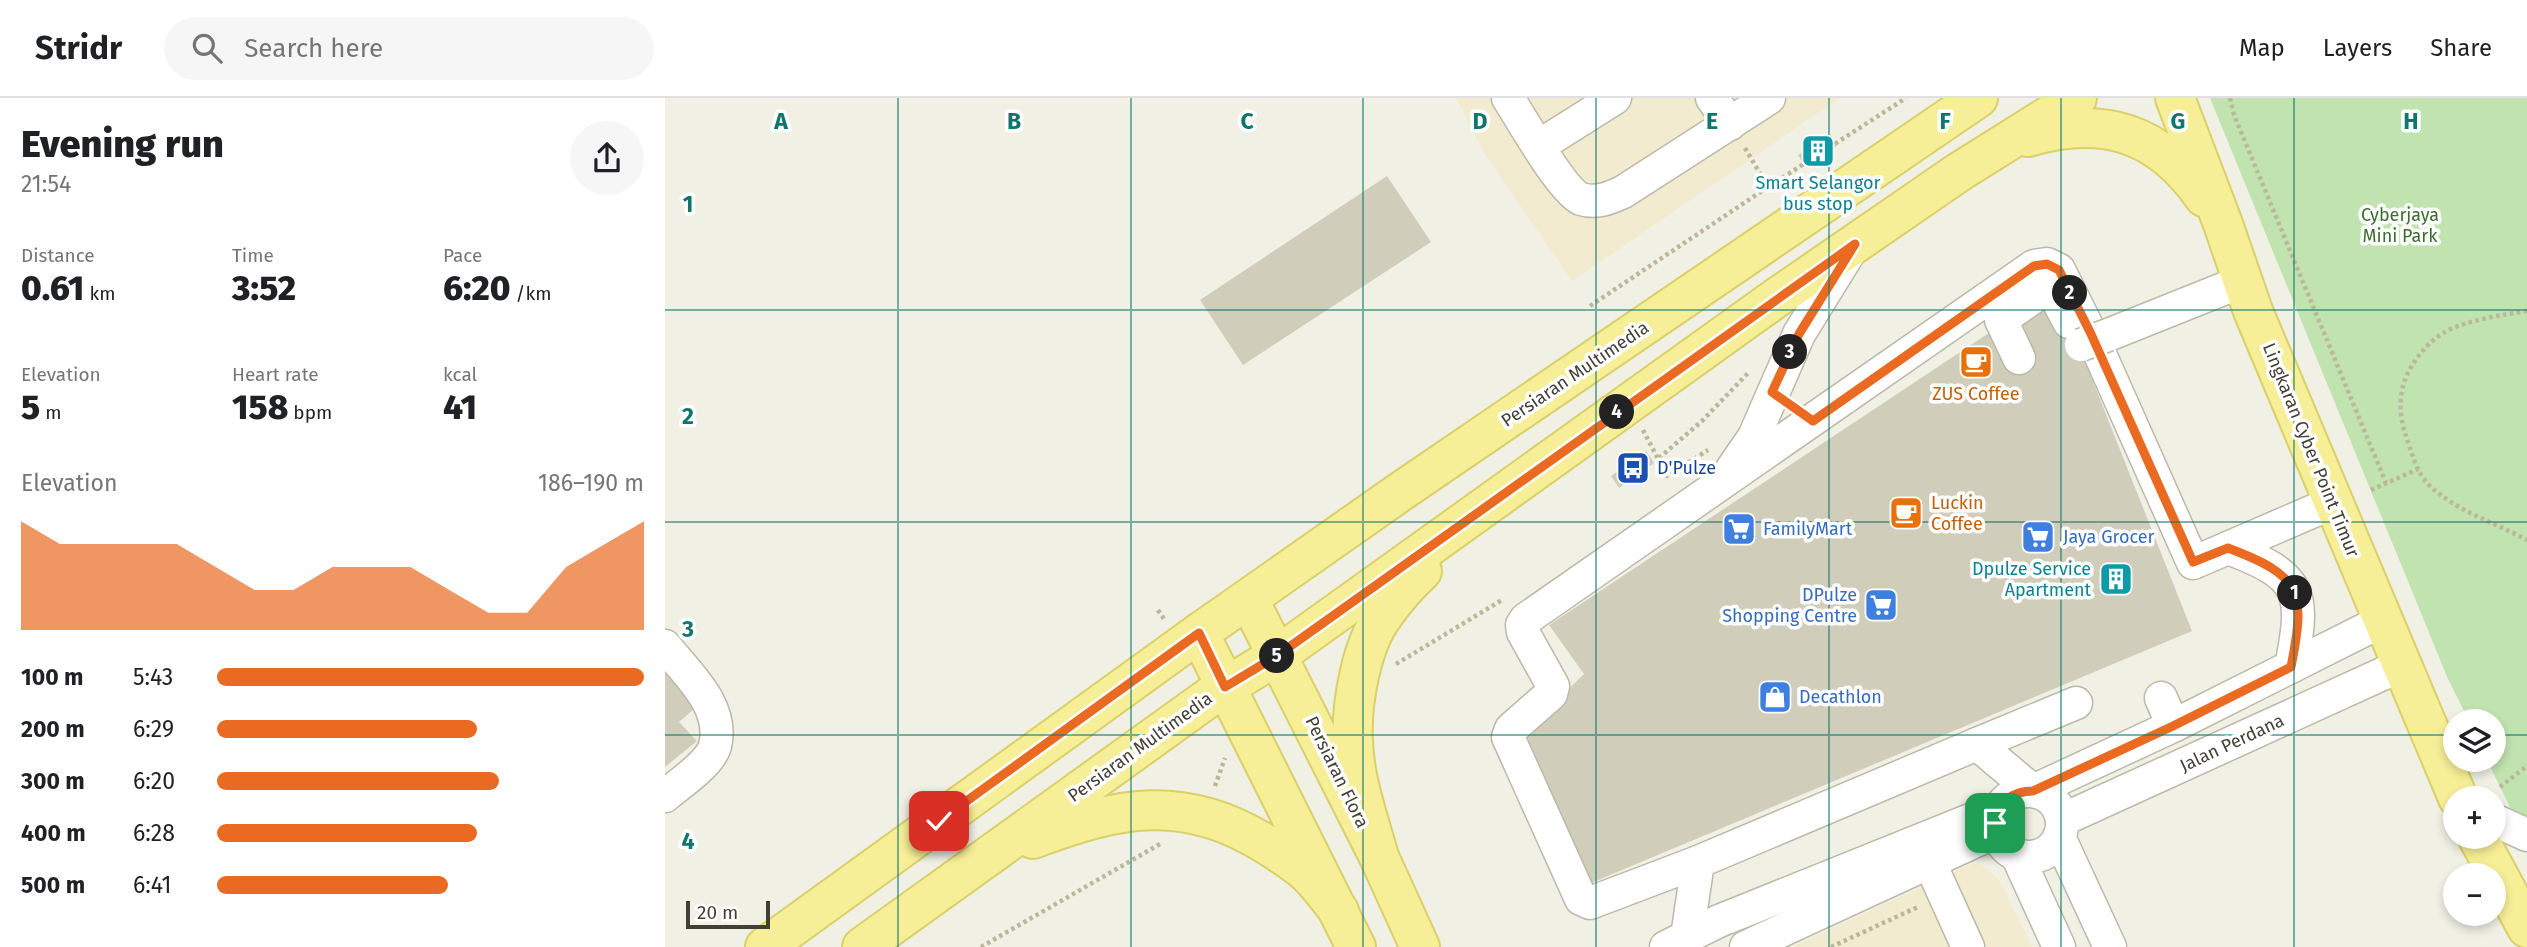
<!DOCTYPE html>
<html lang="en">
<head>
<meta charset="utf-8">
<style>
  :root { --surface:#fff; --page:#f6f6f6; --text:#202124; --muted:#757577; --line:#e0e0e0; --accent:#ea6a22 }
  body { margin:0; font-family:"Fira Sans",sans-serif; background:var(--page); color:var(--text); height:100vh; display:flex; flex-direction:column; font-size:26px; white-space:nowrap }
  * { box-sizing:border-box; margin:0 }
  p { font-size:23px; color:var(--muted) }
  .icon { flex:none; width:38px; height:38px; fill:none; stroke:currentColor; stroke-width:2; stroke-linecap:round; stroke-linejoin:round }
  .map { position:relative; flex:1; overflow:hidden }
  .sheet { display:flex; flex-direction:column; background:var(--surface); width:665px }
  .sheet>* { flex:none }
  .buttons { position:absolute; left:1778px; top:611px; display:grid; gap:14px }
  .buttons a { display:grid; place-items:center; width:63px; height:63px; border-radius:50%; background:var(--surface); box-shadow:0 4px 10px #0003; font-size:35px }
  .scale { position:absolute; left:21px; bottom:18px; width:84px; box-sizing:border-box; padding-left:7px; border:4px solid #424035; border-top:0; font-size:19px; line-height:24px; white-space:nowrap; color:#424035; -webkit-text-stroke:5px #fff; paint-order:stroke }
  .pin { position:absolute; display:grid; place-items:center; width:60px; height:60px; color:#fff; margin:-30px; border-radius:14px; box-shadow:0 4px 10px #0006 }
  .km { position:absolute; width:35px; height:35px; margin:-18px; border-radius:50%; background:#222; color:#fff; font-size:19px; line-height:35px; text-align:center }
  .round { display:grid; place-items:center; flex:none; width:74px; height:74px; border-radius:37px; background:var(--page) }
  .headline { display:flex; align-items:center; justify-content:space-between; height:119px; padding:0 21px }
  h1 { font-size:38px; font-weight:800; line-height:52px }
  .metrics { display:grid; grid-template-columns:repeat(3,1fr); gap:10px; height:119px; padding:7px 21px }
  .metrics div { display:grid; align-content:center }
  .metrics b { font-size:35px; font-weight:800 }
  .metrics small { font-size:19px; font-weight:400 }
  .metrics p { font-size:19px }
  .chart { height:196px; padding:14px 21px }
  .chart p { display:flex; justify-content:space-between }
  .chart svg { width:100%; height:126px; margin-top:7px; fill:var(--accent); opacity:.7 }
  ul { padding:0 21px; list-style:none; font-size:23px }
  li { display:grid; grid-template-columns:112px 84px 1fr; align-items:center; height:52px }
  li i { height:18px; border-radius:9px; background:var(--accent) }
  header { display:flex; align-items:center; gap:42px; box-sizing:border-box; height:98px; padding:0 35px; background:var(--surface); border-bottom:2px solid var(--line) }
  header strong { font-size:33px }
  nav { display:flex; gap:38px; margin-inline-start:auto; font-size:24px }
  .search { width:490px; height:63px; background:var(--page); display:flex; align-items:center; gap:18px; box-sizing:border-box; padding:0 24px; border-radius:38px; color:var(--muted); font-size:26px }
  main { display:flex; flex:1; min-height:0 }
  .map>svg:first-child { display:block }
  .commercial { fill:#f2ebd0 }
  .green { fill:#c1e3af }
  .building { fill:#d1cdbb }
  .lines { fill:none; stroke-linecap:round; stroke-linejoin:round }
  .minor-casing { stroke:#bbb9a8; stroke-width:35 }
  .major-casing { stroke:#dad069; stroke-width:42 }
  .path { stroke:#bcb79a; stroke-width:4.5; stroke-dasharray:3.5 3.5; stroke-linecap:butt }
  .minor { stroke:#fff; stroke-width:32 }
  .major { stroke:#f7ef97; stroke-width:38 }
  .minor-bridge-casing { stroke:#bbb9a8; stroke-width:35; stroke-linecap:butt }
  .minor-bridge { stroke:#fff; stroke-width:32 }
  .route-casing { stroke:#fff; stroke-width:14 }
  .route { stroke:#ea6a22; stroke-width:9 }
  .grid { fill:none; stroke:#0f766e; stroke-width:2; stroke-opacity:0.55 }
  .labels { text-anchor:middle; stroke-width:7; stroke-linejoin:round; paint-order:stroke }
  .culture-label { font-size:18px; fill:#0d838f; stroke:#fff }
  .park-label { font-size:18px; fill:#386f2d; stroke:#fff }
  .street-label { font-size:18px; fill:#424035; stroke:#fff }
  .food-label { font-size:18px; fill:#c56008; stroke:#fff }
  .transit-label { font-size:18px; fill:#164399; stroke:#fff; text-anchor:start }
  .shop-label { font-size:18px; fill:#366cbe; stroke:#fff; text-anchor:start }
  .grid-label { font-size:23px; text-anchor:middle; font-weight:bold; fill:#0f766e; stroke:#fff; stroke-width:7; stroke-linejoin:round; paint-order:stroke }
</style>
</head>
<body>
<header>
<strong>Stridr</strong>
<div class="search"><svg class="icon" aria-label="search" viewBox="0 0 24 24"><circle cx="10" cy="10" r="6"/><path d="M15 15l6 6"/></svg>Search here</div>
<nav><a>Map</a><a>Layers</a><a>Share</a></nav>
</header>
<main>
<section class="sheet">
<div class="headline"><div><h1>Evening run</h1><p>21:54</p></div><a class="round"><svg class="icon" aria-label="share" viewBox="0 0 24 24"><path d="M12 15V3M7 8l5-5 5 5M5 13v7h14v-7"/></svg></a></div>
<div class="metrics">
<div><p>Distance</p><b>0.61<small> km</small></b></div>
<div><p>Time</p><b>3:52</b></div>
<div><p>Pace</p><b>6:20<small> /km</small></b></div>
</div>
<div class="metrics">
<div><p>Elevation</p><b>5<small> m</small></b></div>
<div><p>Heart rate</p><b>158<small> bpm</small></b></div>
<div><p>kcal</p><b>41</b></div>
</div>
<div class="chart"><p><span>Elevation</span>186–190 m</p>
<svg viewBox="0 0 160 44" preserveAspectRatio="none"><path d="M0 44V6L10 14L20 14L30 14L40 14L50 22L60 30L70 30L80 22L90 22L100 22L110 30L120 38L130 38L140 22L150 14L160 6V44z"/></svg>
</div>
<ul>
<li><b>100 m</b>5:43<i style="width:100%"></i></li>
<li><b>200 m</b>6:29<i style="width:61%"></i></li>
<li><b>300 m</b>6:20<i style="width:66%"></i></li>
<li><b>400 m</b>6:28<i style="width:61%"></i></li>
<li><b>500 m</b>6:41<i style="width:54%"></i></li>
</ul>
</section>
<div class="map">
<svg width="1862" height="849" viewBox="0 0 1862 849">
  <rect width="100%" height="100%" fill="#f1f0e4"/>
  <!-- commercial -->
  <g class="commercial">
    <polygon points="791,0 1175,0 907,183 817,52"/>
    <polygon points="1308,765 1322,770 1334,782 1367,849 1127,849"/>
  </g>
  <!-- green -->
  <polygon class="green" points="1545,0 1862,0 1862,744 1822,662 1829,662 1829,623 1804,623 1783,581"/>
  <!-- building -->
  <g class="building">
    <polygon points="1165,36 1172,48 1140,68 1133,57"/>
    <polygon points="722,78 766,144 578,267 535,202"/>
    <polygon points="1372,203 1419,261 1527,533 926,785 860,634 919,576 884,527"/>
    <polygon points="981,353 989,365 954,390 946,378"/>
    <polygon points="0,569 29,611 14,624 32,643 0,669"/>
  </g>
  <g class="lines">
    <defs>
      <g id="minor">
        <path d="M843,0C856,20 897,93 916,101C931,106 945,100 958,94L1104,0"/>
        <polyline points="1047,0 1065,26"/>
        <polyline points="874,48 950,0"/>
        <polyline points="1443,237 1578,183"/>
        <polyline points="1354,260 1336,222 1380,191 1389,195 1404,224"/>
        <polyline points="1067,371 1089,339 1134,236 1187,150"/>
        <polyline points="1667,405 1528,465 1426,236 1394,172 1382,166 1369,168 861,521 857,527 858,534 888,588 886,596 846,631 843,639 916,801 925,805 1033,764 1312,646 1368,693 1508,628 1717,523"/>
        <path d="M1563,450C1637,478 1641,493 1626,569"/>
        <path d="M0,548C22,576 60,608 50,648C45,666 14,686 0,698"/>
        <polyline points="1496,600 1508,628"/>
        <polyline points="1312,646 1411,605"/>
        <circle cx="1364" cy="726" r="33"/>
        <polyline points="1397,722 1737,567"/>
        <polyline points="1829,722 1862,737"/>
        <polyline points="1394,739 1445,849"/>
        <polyline points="1352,757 1394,849"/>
        <polyline points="1264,763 1303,849"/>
        <polyline points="1022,839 1033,764"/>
        <polyline points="1001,849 1054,823 1335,710"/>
        <polyline points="1081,849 1330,734"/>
      </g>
      <g id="major">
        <polyline points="1510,0 1558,126 1588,213 1793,700"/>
        <path d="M1363,39C1437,17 1494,34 1539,99"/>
        <polyline points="584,502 714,759 755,849"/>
        <polyline points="534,535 691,849"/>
        <polyline points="1812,738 1862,830"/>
        <path d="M368,741C452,709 518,695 599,745C613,754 630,764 643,776C654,787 664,801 674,813"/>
        <path d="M714,759C704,722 689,682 688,643C686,606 696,548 718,518C729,502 743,486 757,473"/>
        <polyline points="100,849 534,535 735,394 1313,0"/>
        <polyline points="197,849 546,598 613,557 1111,200 1294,74 1412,0"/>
      </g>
    </defs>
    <!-- minor casing -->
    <use href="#minor" class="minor-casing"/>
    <!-- major casing -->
    <use href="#major" class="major-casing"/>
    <!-- path -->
    <g class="path">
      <polyline points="1565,0 1569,17 1721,385"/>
      <polyline points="1080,50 1103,89"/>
      <polyline points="925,208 1103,89 1241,0"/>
      <path d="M1862,213C1841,216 1798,223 1780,234C1761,244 1740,272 1737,293C1734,307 1736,322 1740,335C1746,352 1751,375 1765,388C1793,414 1829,424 1862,442"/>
      <polyline points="978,332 1002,378 1043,352"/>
      <polyline points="994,360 1037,323 1084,274"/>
      <polyline points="1706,392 1753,371"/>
      <polyline points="493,512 499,521"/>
      <polyline points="731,566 837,502"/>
      <polyline points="550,688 560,660"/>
      <polyline points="1835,689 1862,668"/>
      <polyline points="316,849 495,746"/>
      <polyline points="1166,849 1255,808"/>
    </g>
    <!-- minor -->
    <use href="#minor" class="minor"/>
    <!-- major -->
    <use href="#major" class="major"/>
    <defs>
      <polyline id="minor-bridge" points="1416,247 1443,237"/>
    </defs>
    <!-- minor-bridge casing -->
    <use href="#minor-bridge" class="minor-bridge-casing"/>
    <!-- minor-bridge -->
    <use href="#minor-bridge" class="minor-bridge"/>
  </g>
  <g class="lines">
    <defs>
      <path id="route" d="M274,723L534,535L560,589L613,557L1190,146L1134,236L1107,294L1148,323L1369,168L1382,166L1394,172L1426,236L1528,464L1563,450C1637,478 1641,493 1626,569L1508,628L1368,693C1347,693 1334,704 1330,725"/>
    </defs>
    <!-- route casing -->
    <use href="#route" class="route-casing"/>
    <!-- route -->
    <use href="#route" class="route"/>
  </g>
  <!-- grid -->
  <path class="grid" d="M233,0V849M466,0V849M698,0V849M931,0V849M1164,0V849M1396,0V849M1629,0V849M0,212H1862M0,424H1862M0,637H1790M1829,637H1862"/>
  <!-- icons -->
  <defs>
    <symbol id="building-square" viewBox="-11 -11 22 22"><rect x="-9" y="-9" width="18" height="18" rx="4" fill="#0f9aa8" stroke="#fff"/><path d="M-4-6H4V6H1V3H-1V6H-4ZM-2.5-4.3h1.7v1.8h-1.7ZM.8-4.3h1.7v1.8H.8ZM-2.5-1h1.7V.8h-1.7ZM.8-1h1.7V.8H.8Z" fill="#fff"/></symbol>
    <symbol id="cafe-square" viewBox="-11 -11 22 22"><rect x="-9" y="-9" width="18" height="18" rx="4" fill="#e8710a" stroke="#fff"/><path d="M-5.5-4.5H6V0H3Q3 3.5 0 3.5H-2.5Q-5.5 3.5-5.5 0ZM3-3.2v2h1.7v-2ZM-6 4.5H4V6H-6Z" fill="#fff"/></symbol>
    <symbol id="bus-square" viewBox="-11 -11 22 22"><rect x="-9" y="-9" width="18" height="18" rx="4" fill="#1a4fb4" stroke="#fff"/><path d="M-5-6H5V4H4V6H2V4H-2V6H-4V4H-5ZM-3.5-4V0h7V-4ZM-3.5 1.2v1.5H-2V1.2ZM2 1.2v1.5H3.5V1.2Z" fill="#fff"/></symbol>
    <symbol id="supermarket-square" viewBox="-11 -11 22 22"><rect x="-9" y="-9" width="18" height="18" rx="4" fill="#3f7fe0" stroke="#fff"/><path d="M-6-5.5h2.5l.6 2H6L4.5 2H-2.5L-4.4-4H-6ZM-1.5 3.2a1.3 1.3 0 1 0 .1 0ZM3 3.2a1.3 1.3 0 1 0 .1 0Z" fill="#fff"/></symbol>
    <symbol id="shop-square" viewBox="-11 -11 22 22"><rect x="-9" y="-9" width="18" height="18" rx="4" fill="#3f7fe0" stroke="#fff"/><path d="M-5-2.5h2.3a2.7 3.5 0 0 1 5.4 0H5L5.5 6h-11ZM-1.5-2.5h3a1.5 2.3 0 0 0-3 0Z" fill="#fff"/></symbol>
  </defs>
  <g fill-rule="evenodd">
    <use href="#building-square" x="1134" y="34" width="38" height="38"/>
    <use href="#cafe-square" x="1292" y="245" width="38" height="38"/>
    <use href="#bus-square" x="949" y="351" width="38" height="38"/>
    <use href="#cafe-square" x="1222" y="396" width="38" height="38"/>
    <use href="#supermarket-square" x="1055" y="412" width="38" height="38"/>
    <use href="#supermarket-square" x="1354" y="420" width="38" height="38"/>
    <use href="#building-square" x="1432" y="462" width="38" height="38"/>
    <use href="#supermarket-square" x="1197" y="488" width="38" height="38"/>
    <use href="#shop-square" x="1091" y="580" width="38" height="38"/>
  </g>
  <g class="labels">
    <!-- culture labels -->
    <g class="culture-label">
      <text x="1153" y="91">Smart Selangor<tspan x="1153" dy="21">bus stop</tspan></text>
      <text x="1426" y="477" text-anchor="end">Dpulze Service<tspan x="1426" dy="21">Apartment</tspan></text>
    </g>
    <!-- park labels -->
    <g class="park-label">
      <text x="1735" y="123">Cyberjaya<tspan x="1735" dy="21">Mini Park</tspan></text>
    </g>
    <!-- street labels -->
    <g class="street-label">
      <text transform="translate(910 276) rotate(-34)" y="6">Persiaran Multimedia</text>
      <text transform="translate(1646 352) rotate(68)" y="6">Lingkaran Cyber Point Timur</text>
      <text transform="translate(1567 645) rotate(-25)" y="6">Jalan Perdana</text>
      <text transform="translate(475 649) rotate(-36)" y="6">Persiaran Multimedia</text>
      <text transform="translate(672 674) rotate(64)" y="6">Persiaran Flora</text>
    </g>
    <!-- food labels -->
    <g class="food-label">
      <text x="1311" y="302">ZUS Coffee</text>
      <text x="1266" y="411" text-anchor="start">Luckin<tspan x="1266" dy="21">Coffee</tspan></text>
    </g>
    <!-- transit labels -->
    <g class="transit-label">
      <text x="992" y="376">D'Pulze</text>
    </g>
    <!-- shop labels -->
    <g class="shop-label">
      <text x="1098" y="437">FamilyMart</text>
      <text x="1398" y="445">Jaya Grocer</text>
      <text x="1192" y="503" text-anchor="end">DPulze<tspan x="1192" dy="21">Shopping Centre</tspan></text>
      <text x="1134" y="605">Decathlon</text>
    </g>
  </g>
  <g class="grid-label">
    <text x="116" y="31">A</text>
    <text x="349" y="31">B</text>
    <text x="582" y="31">C</text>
    <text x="815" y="31">D</text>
    <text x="1047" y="31">E</text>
    <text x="1280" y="31">F</text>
    <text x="1513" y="31">G</text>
    <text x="1746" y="31">H</text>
    <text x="23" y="114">1</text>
    <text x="23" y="326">2</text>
    <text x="23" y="539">3</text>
    <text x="23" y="751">4</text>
  </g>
</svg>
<div class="buttons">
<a><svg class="icon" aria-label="layers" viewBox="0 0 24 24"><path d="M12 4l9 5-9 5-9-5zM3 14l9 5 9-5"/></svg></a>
<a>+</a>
<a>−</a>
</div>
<div class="scale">20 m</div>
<div class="pin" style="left:1330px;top:725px;background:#1e9e55"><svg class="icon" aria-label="arrive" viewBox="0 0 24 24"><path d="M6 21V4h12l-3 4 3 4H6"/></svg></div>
<div class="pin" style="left:274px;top:723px;background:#d93025"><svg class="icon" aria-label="check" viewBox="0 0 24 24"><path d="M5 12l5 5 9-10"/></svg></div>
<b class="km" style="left:1630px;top:495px">1</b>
<b class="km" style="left:1405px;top:195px">2</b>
<b class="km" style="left:1125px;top:254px">3</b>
<b class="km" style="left:952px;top:314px">4</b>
<b class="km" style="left:612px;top:558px">5</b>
</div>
</main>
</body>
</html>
